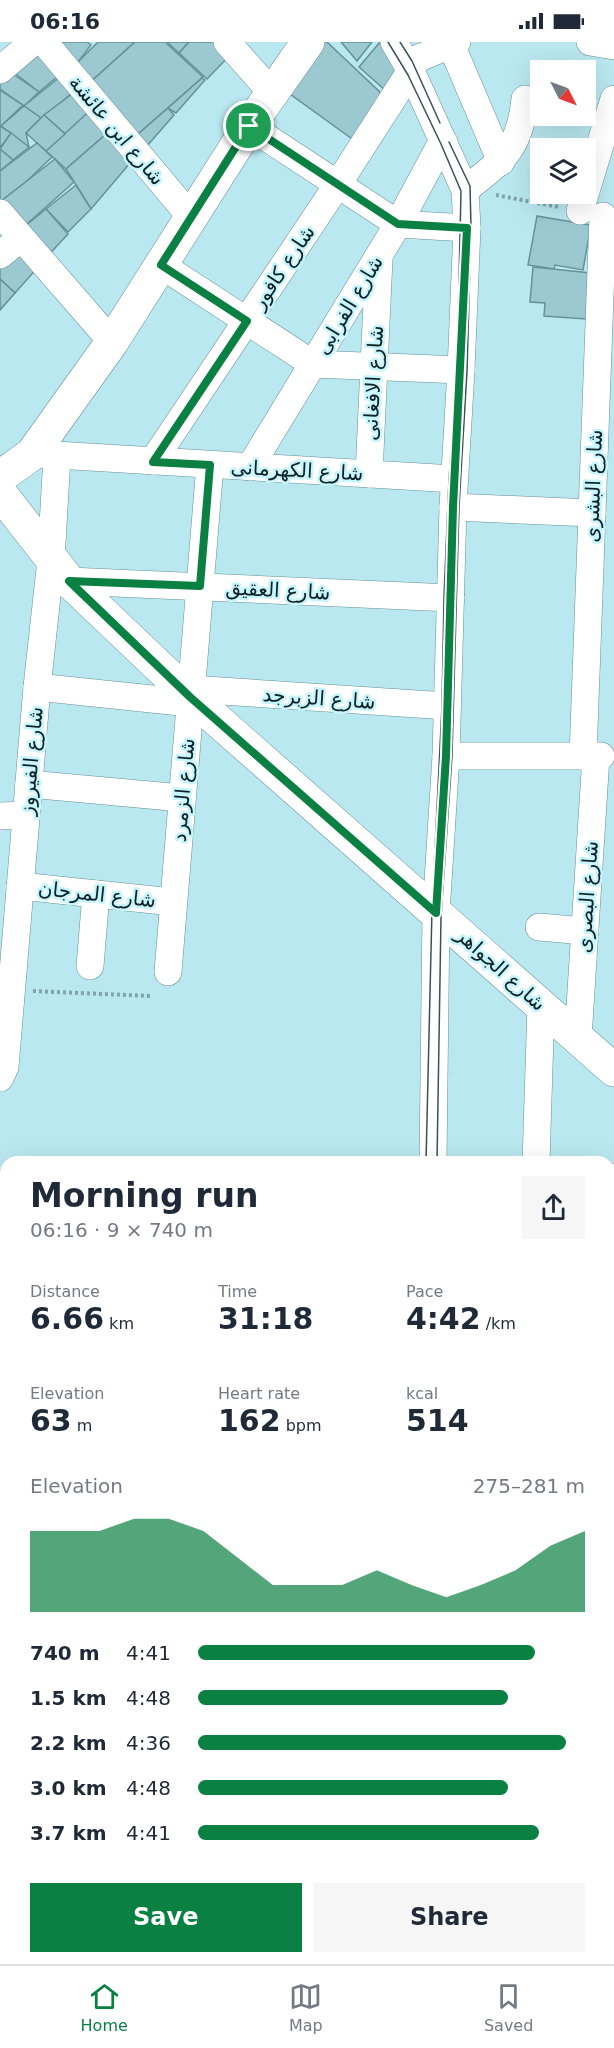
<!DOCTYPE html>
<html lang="en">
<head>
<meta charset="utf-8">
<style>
  :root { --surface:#fff; --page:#f6f6f7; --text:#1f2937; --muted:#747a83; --line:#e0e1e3; --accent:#0b8043 }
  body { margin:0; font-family:"DejaVu Sans","Noto Sans Arabic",sans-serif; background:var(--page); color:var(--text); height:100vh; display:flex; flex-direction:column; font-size:22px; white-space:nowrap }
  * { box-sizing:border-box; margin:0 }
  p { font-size:20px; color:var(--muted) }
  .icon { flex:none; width:33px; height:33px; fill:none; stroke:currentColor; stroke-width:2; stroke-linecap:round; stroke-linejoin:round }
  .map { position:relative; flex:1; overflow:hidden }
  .panel { position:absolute; left:0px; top:1114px; width:615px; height:808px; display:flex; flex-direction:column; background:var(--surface); border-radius:18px 18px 0 0; box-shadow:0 6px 24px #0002 }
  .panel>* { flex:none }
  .needle { width:39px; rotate:132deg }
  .buttons { position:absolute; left:530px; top:18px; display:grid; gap:12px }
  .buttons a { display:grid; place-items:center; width:66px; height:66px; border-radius:0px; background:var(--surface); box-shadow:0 6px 24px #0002; font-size:30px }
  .pin { position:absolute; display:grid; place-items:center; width:51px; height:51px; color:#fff; margin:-26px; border:3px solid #fff; border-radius:50%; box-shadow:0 2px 6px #0007 }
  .round { display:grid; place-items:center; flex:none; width:63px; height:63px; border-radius:0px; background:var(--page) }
  .head { display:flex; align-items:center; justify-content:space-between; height:102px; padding:0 30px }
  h1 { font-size:33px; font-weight:700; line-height:45px }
  .figures { display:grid; grid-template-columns:repeat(3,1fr); gap:9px; height:102px; padding:6px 30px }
  .figures div { display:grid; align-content:center }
  .figures b { font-size:30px; font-weight:700 }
  .figures small { font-size:16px; font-weight:400 }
  .figures p { font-size:16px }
  .chart { height:168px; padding:12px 30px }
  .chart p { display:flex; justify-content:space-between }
  .chart svg { width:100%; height:108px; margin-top:6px; fill:var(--accent); opacity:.7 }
  .primary-button { display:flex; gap:12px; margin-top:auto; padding:12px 30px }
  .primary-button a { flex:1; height:69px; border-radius:0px; background:var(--accent); color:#fff; font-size:24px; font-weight:700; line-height:69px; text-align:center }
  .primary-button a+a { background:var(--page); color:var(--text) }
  ul { padding:0 30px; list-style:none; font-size:20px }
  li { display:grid; grid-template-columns:96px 72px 1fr; align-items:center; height:45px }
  li i { height:15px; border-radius:8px; background:var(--accent) }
  .status { display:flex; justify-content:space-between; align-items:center; height:42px; padding:0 30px; background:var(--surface); direction:ltr }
  .status svg { height:16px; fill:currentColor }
  .menu { display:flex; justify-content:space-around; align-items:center; height:84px; border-top:2px solid var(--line); background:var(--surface); font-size:16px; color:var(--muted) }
  .menu a { display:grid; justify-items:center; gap:3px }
  .menu .current { color:var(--accent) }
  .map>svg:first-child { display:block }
  .building { fill:#9cc9d1; stroke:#659198; stroke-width:1.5 }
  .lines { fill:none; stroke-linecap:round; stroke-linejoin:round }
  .minor-casing { stroke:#659097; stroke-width:28 }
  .major-casing { stroke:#659097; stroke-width:34 }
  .path { stroke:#7fa3a9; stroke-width:4; stroke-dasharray:3 3; stroke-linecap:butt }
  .minor { stroke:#fff; stroke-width:27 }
  .major { stroke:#fff; stroke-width:33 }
  .tram { stroke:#395257; stroke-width:1.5 }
  .route-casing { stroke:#fff; stroke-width:12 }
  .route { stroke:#0b8043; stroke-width:8 }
  .labels { text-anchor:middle; stroke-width:5; stroke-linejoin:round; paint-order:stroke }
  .street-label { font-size:20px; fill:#0f2124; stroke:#c7f5fd }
</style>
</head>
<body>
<div class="status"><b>06:16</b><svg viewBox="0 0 49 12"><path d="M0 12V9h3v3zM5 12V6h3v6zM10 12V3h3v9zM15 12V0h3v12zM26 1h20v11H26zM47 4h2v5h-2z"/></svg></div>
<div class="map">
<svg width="614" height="1922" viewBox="0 0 614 1922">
  <rect width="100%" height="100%" fill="#bae8f0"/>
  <!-- building -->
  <g class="building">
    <polygon points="36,0 65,28 39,50 7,25"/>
    <polygon points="49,0 87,0 91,3 75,24"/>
    <polygon points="98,0 135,0 87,43 72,26"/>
    <polygon points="135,0 165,0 203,35 130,99 85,45"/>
    <polygon points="167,0 189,0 179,11"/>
    <polygon points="189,0 223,0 233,10 207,37 179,11"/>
    <polygon points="325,0 327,0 383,53 355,99 290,52"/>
    <polygon points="341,0 372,0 357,19"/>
    <polygon points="380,0 399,34 386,49 359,25"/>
    <polygon points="6,27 39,50 24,64 0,47 0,31"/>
    <polygon points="66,30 79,44 65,57 41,76 24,64"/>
    <polygon points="202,36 205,38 176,71 168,66"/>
    <polygon points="80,46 95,64 65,92 44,73"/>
    <polygon points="0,48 23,63 1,84 0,83"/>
    <polygon points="96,63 113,86 66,127 46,109"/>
    <polygon points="24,64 41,76 26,91 29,105 1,84"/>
    <polygon points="168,66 174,73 140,112 130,99"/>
    <polygon points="44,73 65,92 46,109 26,91"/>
    <polygon points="0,84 11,91 0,106"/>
    <polygon points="113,86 136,114 91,167 66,127"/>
    <polygon points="11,91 29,105 13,118 0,107"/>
    <polygon points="37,101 52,115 26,140 0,160 0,129"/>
    <polygon points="0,107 13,118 0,129"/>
    <polygon points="55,117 74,140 19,189 0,160"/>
    <polygon points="76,143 91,167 68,190 46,167"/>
    <polygon points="46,167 68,192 43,219 19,189"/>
    <polygon points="537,174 591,183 583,228 555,223 554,227 528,223"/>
    <polygon points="19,202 39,224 15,251 0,237 0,217"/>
    <polygon points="533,225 591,231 586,277 544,274 545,261 530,260"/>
    <polygon points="0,237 15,251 0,268"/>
    <rect x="352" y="1917" width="53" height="5"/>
  </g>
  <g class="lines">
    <defs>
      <g id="minor">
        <polyline points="44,0 191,175"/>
        <polyline points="227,0 272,51"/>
        <polyline points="394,0 412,31 465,148 467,186 461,328 453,465 446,714 436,871 433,1120"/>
        <polyline points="450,0 501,120"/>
        <polyline points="590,0 614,4"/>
        <polyline points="407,21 457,0"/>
        <polyline points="0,28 33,0"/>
        <polyline points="249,84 398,182 467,186"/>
        <path d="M465,148C503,118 520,107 525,57"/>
        <polyline points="580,169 614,57"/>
        <polyline points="0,171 112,300"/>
        <polyline points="0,213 21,196"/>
        <polyline points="161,223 313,322 461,328"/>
        <polyline points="39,412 454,437"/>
        <polyline points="153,419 338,142 408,33 412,31"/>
        <polyline points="250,425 398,182 441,102 444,100"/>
        <polyline points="369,432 379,217"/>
        <polyline points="453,465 592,471"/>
        <polyline points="69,539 451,556"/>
        <polyline points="37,645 190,661"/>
        <polyline points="191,647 447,664"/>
        <polyline points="446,714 601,714"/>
        <polyline points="583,714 603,174"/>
        <polyline points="29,742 182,756"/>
        <polyline points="0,774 26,773"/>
        <polyline points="20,844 173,860"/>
        <polyline points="539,885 585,889"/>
        <polyline points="90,924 96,852"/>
        <polyline points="168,930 210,423"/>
        <polyline points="578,996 596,714"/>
        <polyline points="0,1036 5,1025 37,645 51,518 57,414"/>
        <polyline points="536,1120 541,963"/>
        <polyline points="609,1135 614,1135"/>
        <polyline points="0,1174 6,1174"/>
        <polyline points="609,1276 614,1276"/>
        <polyline points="0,1287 6,1287"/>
        <polyline points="0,1418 6,1418"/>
        <polyline points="609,1445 614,1445"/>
        <polyline points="609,1547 614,1547"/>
        <polyline points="0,1552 6,1553"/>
        <polyline points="609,1634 614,1635"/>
        <polyline points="0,1639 6,1640"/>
        <polyline points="0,1729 6,1730"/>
        <polyline points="609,1737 614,1738"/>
        <polyline points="0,1823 6,1824"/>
        <polyline points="0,1912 6,1913"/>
        <polyline points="27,1917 58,1922"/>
        <polyline points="90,1922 91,1917"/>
        <polyline points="416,1922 416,1917"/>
      </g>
      <g id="major">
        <polyline points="0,435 32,412 112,300 249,84 308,0"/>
        <polyline points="0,451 69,539 191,655 614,1028"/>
      </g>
    </defs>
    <!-- minor casing -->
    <use href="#minor" class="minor-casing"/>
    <!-- major casing -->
    <use href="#major" class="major-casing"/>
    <!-- path -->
    <g class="path">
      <polyline points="496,153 559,165"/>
      <polyline points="33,949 152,954"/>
    </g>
    <!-- minor -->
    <use href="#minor" class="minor"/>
    <!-- major -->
    <use href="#major" class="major"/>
    <!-- tram -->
    <g class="tram">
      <polyline points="388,0 408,33 441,102 461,149 457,328 449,437 444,555 442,664 432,867 426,1120"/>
      <polyline points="400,0 412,19 440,81"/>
      <polyline points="437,1120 441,875 452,714 459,465 467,329 471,185 470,144 449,100"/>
      <polyline points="413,1922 413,1917"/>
    </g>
  </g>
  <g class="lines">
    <defs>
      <polygon id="route" points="249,84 398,182 467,186 453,465 446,714 436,871 190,655 69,539 200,544 210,423 153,420 247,279 161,223"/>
    </defs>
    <!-- route casing -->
    <use href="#route" class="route-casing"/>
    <!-- route -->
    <use href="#route" class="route"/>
  </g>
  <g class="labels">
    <!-- street labels -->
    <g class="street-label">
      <text transform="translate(117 88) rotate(50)" y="7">شارع ابن عائشة</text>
      <text transform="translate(283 225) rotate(-56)" y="7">شارع كافور</text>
      <text transform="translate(349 263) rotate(-59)" y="7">شارع الفرابى</text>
      <text transform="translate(373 341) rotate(-87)" y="7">شارع الافغانى</text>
      <text transform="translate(297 428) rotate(3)" y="7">شارع الكهرمانى</text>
      <text transform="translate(593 444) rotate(-88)" y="7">شارع البشرى</text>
      <text transform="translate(278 548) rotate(3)" y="7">شارع العقيق</text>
      <text transform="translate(319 656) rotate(4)" y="7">شارع الزبرجد</text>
      <text transform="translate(31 719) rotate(-85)" y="7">شارع الفيروز</text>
      <text transform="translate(183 748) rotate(-85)" y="7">شارع الزمرد</text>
      <text transform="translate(97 852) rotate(6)" y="7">شارع المرجان</text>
      <text transform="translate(587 855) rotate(-86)" y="7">شارع البصرى</text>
      <text transform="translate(501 927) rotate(42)" y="7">شارع الجواهر</text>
    </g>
  </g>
</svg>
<div class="buttons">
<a><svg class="needle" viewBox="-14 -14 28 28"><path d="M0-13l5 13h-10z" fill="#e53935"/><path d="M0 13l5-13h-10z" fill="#747a83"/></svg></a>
<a><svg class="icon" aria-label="layers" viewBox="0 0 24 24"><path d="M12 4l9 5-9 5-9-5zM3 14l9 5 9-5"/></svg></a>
</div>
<div class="pin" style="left:249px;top:84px;background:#1e9e55"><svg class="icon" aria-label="arrive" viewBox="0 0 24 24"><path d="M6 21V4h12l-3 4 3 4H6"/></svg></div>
<section class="panel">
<div class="head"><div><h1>Morning run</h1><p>06:16 · 9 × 740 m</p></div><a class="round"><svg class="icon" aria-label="share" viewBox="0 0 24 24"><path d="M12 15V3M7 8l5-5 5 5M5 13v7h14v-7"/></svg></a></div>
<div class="figures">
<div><p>Distance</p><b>6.66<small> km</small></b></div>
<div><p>Time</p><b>31:18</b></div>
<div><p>Pace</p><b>4:42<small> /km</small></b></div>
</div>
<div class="figures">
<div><p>Elevation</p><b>63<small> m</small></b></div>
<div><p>Heart rate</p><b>162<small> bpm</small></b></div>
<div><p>kcal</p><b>514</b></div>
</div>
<div class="chart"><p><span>Elevation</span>275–281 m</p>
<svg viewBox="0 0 160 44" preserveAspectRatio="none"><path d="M0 44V11L10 11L20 11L30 6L40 6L50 11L60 22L70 33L80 33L90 33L100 27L110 33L120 38L130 33L140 27L150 17L160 11V44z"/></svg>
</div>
<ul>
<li><b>740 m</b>4:41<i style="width:87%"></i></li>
<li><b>1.5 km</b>4:48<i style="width:80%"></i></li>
<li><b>2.2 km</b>4:36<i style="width:95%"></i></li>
<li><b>3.0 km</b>4:48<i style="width:80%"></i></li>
<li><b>3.7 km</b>4:41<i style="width:88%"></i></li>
</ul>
<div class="primary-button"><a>Save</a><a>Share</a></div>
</section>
</div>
<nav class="menu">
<a class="current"><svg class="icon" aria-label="home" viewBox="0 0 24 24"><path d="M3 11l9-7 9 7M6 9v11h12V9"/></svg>Home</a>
<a><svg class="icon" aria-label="map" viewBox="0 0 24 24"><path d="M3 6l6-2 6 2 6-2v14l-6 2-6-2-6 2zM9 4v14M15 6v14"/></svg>Map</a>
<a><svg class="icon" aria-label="saved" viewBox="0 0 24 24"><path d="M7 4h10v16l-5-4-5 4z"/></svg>Saved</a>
</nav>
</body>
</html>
